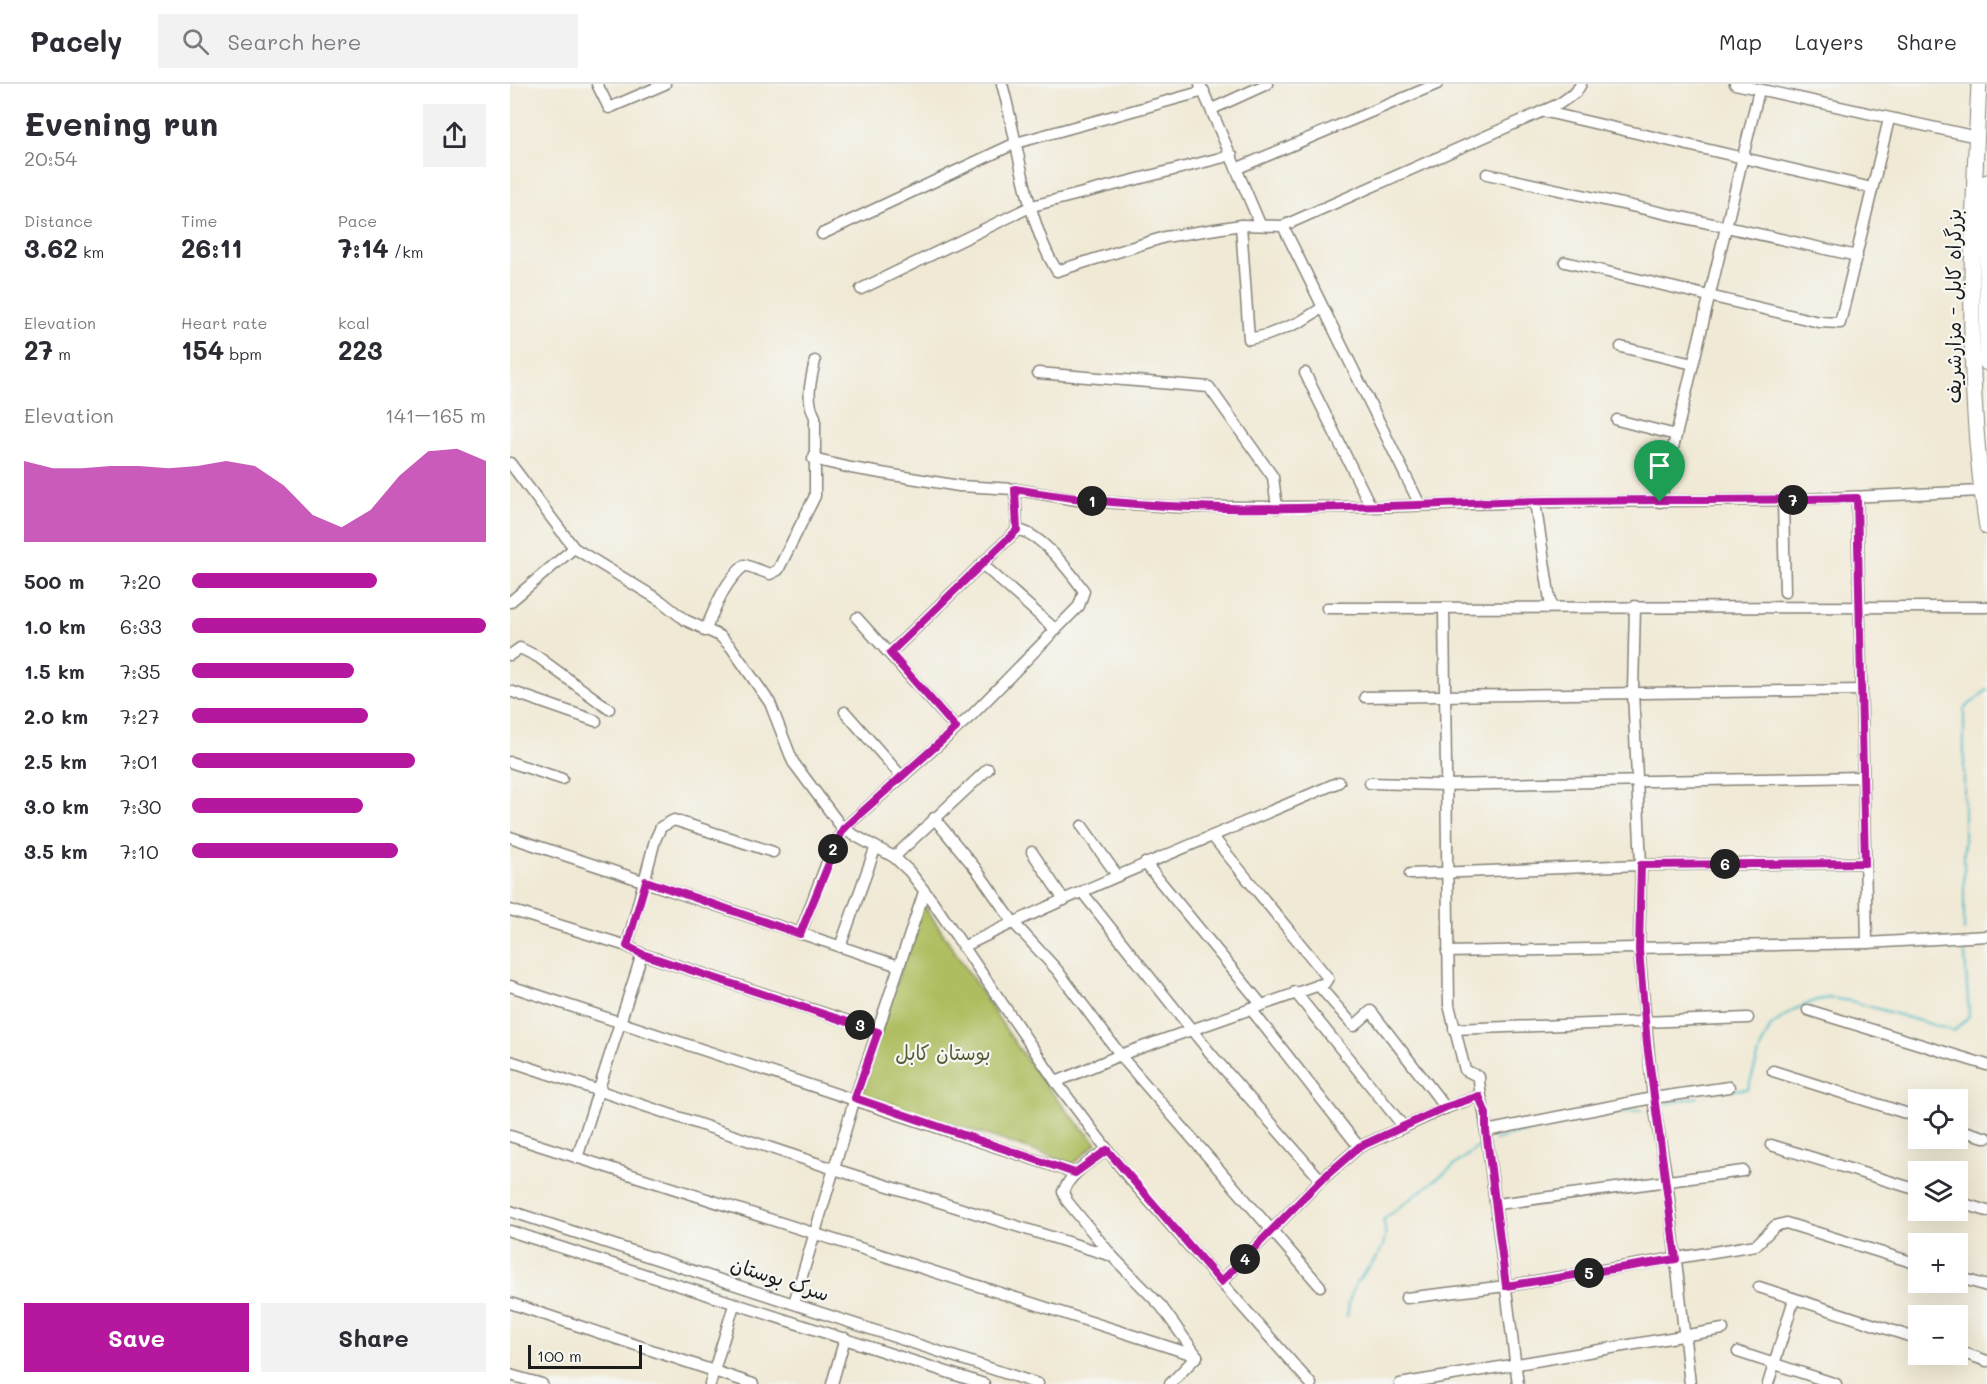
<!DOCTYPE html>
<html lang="en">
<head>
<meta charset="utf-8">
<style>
  :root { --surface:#fff; --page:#f2f2f3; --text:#2b2b33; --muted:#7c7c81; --line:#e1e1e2; --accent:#b5179e }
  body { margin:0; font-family:Mali,"Playpen Sans Arabic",sans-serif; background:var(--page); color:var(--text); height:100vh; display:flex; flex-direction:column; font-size:22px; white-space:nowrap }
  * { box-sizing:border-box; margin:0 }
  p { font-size:20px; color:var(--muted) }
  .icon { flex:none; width:33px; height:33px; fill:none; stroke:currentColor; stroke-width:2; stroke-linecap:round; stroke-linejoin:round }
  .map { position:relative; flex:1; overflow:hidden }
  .sheet { display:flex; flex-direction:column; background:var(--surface); width:510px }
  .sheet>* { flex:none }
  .fabs { position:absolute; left:1398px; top:1005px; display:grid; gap:12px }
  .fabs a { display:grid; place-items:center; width:60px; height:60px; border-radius:0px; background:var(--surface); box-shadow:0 6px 24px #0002; font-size:30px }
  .scale { position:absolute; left:18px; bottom:15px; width:114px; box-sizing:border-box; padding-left:6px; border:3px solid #1c1c1c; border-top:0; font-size:16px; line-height:21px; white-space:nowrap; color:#1c1c1c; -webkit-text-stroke:4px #f6f6f2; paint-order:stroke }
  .pin { position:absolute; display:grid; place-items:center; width:51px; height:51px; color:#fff; margin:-62px -26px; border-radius:50% 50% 50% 0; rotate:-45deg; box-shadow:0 0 6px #0007 }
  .pin .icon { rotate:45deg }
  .km { position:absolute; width:30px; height:30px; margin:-15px; border-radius:50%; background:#222; color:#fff; font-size:16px; line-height:30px; text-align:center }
  .round { display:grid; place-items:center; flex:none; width:63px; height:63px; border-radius:0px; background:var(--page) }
  .summary { display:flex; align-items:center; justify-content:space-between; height:102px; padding:0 24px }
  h1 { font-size:33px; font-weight:800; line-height:45px }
  .figures { display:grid; grid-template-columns:repeat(3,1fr); gap:9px; height:102px; padding:6px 24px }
  .figures div { display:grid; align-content:center }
  .figures b { font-size:26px; font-weight:800 }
  .figures small { font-size:16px; font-weight:400 }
  .figures p { font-size:16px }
  .chart { height:168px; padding:12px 24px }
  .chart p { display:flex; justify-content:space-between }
  .chart svg { width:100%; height:108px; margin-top:6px; fill:var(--accent); opacity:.7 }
  .button { display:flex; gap:12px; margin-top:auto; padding:12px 24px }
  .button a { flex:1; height:69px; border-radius:0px; background:var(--accent); color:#fff; font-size:24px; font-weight:800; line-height:69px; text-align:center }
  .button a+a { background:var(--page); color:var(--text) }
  ul { padding:0 24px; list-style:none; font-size:20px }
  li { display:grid; grid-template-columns:96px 72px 1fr; align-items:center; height:45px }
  li i { height:15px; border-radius:8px; background:var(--accent) }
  header { display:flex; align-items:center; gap:36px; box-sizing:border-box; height:84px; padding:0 30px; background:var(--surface); border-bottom:2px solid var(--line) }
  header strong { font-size:28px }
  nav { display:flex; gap:33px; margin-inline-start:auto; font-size:21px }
  .search { width:420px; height:54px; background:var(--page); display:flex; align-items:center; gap:15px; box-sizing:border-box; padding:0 21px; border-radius:0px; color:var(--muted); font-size:22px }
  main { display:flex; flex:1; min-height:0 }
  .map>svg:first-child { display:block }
  .green { fill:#aebd5f; stroke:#656c3e; stroke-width:1.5 }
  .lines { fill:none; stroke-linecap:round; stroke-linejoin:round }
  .stream { stroke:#4ebcc6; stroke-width:2 }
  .minor-casing { stroke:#868278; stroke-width:13 }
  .highway-casing { stroke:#868278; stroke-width:17 }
  .minor { stroke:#fff; stroke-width:10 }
  .highway { stroke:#fff; stroke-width:15 }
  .route-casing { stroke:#fff; stroke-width:12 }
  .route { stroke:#b5179e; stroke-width:8 }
  .labels { text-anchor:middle; stroke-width:4.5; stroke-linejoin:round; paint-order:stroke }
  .street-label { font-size:20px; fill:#1c1c1c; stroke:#f6f6f2 }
  .park-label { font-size:20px; fill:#565c37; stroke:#f6f6f2 }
</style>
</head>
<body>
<header>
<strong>Pacely</strong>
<div class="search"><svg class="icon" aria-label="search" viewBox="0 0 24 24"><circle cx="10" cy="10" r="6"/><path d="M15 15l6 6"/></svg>Search here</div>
<nav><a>Map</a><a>Layers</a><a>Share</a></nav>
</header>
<main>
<section class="sheet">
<div class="summary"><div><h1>Evening run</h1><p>20:54</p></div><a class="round"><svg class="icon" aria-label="share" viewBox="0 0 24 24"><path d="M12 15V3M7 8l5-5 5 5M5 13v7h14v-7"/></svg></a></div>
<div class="figures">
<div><p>Distance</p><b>3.62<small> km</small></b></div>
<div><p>Time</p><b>26:11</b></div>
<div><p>Pace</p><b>7:14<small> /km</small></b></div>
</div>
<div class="figures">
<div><p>Elevation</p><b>27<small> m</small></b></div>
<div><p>Heart rate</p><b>154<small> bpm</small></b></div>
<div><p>kcal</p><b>223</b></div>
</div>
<div class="chart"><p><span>Elevation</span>141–165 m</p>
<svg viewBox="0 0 160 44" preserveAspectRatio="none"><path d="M0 44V11L10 14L20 14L30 13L40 13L50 14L60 13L70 11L80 13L90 21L100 33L110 38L120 31L130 17L140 7L150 6L160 11V44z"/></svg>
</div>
<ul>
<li><b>500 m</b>7:20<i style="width:63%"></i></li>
<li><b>1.0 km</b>6:33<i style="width:100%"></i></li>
<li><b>1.5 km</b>7:35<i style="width:55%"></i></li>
<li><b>2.0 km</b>7:27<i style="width:60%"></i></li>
<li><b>2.5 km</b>7:01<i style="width:76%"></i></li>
<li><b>3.0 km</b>7:30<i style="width:58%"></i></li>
<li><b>3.5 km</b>7:10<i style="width:70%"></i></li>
</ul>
<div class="button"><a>Save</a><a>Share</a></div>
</section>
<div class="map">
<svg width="1477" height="1300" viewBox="0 0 1477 1300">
  <rect width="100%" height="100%" fill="#f6f6f2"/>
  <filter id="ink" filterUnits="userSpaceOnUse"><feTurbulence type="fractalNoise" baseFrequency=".0167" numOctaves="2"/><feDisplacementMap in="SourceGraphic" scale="12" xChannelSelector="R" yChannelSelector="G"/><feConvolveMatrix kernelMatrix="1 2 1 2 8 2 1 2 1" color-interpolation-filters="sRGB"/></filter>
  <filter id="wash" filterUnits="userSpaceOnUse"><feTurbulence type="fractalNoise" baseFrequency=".008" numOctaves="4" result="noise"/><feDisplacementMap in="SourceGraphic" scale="24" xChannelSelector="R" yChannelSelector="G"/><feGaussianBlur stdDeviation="1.35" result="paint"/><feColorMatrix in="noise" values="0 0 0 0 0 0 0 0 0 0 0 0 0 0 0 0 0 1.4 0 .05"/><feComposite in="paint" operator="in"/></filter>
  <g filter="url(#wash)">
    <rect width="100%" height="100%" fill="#f0e9d5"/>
    <!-- green -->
    <path class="green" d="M412,819C469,899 516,990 587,1059L563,1080L351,1009Z"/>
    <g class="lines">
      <!-- stream -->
      <g class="stream">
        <polyline points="1454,847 1454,625 1477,606"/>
        <polyline points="1220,1006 1238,1005 1251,963 1261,942 1283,926 1307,916 1319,914 1341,917 1444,947 1459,932 1454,856"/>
        <polyline points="1156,1020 1188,1013"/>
        <polyline points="984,1056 1057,1036 1131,1026"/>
        <path d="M837,1232C839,1224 839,1212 843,1205C855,1182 884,1166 873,1136L968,1063"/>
      </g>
    </g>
  </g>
  <g filter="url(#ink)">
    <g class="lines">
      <defs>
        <g id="minor">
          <polyline points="87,0 99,24 155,0"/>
          <path d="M492,0C508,57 516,138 547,187L655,153L731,141L773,142L1049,20L1066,8L1071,0"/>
          <polyline points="690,0 750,140"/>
          <polyline points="1225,0 1467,53"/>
          <polyline points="702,25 757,0"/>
          <polyline points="1032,27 1362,104"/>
          <polyline points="728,84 927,0"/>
          <polyline points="977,90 1347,172"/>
          <polyline points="731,141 739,255 757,251 790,238 812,224"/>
          <polyline points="773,142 910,421"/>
          <polyline points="312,150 506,59 694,7"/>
          <polyline points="1055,178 1309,238 1330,239 1379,35"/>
          <polyline points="351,205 522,122 722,71"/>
          <polyline points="1111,263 1183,280"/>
          <polyline points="528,289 699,303 763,393 767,424"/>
          <polyline points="795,289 861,423"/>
          <polyline points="1107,336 1166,351"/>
          <polyline points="303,375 341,384 449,402 505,405 567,416 664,423 861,423 1025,418 1273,416 1472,407"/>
          <polyline points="0,379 64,464 151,517 175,536 210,552 221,563 260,619 283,678 333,745 384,773 399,787 423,818 546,998 619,1094 801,1300"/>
          <polyline points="1347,414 1357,859"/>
          <polyline points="1273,416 1275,508"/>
          <polyline points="1025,418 1041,523"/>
          <polyline points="1150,418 1249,6"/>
          <polyline points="472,480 546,546"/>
          <polyline points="0,518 64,464"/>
          <polyline points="1125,522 1123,607 1131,781 1129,866 1143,1014 1157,1097 1180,1300"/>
          <polyline points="817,524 1477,523"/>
          <path d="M934,525L939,921L955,986L969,993C969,1012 976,1028 976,1047L1008,1300"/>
          <polyline points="347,534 446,644"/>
          <path d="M195,547C206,522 214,498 235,481L260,490L268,486L305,412V333C295,315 301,296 305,277"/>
          <polyline points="380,569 507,446"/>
          <polyline points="0,571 10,564 28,573 99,625"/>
          <polyline points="0,607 86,637"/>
          <polyline points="855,613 1352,606"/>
          <polyline points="335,628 392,693"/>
          <polyline points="0,678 52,695"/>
          <polyline points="860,699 935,701 1353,693"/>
          <polyline points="424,734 466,785 503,838 547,886 615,977 810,1202"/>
          <polyline points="572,742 607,791"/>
          <polyline points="0,753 389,882"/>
          <polyline points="522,768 554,816"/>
          <polyline points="384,773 478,685"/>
          <polyline points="635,779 751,920"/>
          <polyline points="900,790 1131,781 1355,779"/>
          <polyline points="572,808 701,970 811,1096"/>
          <polyline points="0,826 117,862 132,870 368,947"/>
          <path d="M290,850L316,781L333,745L462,631L569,522L574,507C561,489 530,448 507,446L505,405"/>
          <polyline points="117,862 145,756 151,743 164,736 263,768"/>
          <polyline points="330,863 365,765"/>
          <path d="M453,863C576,802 703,753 829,698"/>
          <polyline points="937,868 1357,859 1477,852"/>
          <polyline points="808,901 844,942 861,927 936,1024"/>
          <polyline points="0,902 565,1089"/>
          <polyline points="785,908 893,1042"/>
          <polyline points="740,924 849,1063"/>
          <polyline points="1298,926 1477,981"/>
          <polyline points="944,945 1238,934"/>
          <polyline points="0,977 324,1085 602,1172"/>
          <polyline points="1263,987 1408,1033"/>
          <polyline points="546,998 610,971 815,899 818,894 703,753"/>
          <polyline points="1448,1045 1477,1054"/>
          <polyline points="976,1047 1143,1014 1219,1003"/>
          <polyline points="0,1052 687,1272"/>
          <polyline points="1261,1061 1408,1106"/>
          <path d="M597,1066C580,1078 561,1088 553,1108L557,1117L602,1172L651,1222L687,1272"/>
          <polyline points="67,1074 132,870"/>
          <polyline points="1448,1118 1477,1127"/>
          <polyline points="987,1120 1233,1087"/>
          <polyline points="0,1127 528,1300"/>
          <polyline points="0,1147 474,1300"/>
          <polyline points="1448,1193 1477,1202"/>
          <polyline points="711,1198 811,1096 849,1063 936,1024 969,1012"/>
          <polyline points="1249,1203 1408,1255"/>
          <polyline points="896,1214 996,1202 1246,1161 1265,1142 1276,1139 1408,1180"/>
          <polyline points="0,1219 243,1300"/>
          <polyline points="284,1219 345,1014 414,808"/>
          <polyline points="1448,1267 1477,1277"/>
          <polyline points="1228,1268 1326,1300"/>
          <polyline points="0,1291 32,1300"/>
          <polyline points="200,1300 224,1221"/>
          <polyline points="322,1300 335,1254"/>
          <polyline points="660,1300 687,1272"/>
          <polyline points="890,1300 1213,1245"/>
          <polyline points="1258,1300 1284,1215"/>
        </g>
        <g id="highway">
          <path d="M1469,0C1462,147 1454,297 1477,443"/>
          <polyline points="1477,98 1477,279"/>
        </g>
      </defs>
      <!-- minor casing -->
      <use href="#minor" class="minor-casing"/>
      <!-- highway casing -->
      <use href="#highway" class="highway-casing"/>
      <!-- minor -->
      <use href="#minor" class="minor"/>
      <!-- highway -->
      <use href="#highway" class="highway"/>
    </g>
  </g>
  <g class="lines" filter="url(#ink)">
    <defs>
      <path id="route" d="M505,405C664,434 828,423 989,418C1108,415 1228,417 1347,414L1355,779L1131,781L1129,866L1137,960L1166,1175L996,1202L976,1047V1030L969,1012L936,1023L849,1063L811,1096L711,1198L597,1066L565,1089L345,1014L368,948L132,870L117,862L136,797L290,850L333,745L446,644L380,569L507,446Z"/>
    </defs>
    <!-- route casing -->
    <use href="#route" class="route-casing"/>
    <!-- route -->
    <use href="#route" class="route"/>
  </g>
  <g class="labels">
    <!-- street labels -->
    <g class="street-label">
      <text transform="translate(1444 222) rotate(-90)" y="7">بزرگراه کابل - مزارشریف</text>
      <text transform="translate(270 1195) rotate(18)" y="7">سرک بوستان</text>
    </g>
    <!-- park labels -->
    <g class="park-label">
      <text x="433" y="976">بوستان کابل</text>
    </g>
  </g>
</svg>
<div class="fabs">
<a><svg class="icon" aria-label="locate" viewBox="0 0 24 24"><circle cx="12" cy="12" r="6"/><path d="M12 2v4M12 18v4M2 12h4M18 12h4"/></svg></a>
<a><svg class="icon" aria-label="layers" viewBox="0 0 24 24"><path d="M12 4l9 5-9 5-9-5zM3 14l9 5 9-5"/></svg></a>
<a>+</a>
<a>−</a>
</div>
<div class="scale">100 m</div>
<div class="pin" style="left:1150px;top:418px;background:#1e9e55"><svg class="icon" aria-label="arrive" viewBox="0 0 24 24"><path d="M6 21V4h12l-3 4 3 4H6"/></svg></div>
<b class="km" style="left:582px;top:417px">1</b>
<b class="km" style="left:323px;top:765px">2</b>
<b class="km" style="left:350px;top:941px">3</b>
<b class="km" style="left:735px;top:1175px">4</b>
<b class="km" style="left:1079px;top:1189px">5</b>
<b class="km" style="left:1215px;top:780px">6</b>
<b class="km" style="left:1283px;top:416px">7</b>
</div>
</main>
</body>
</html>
